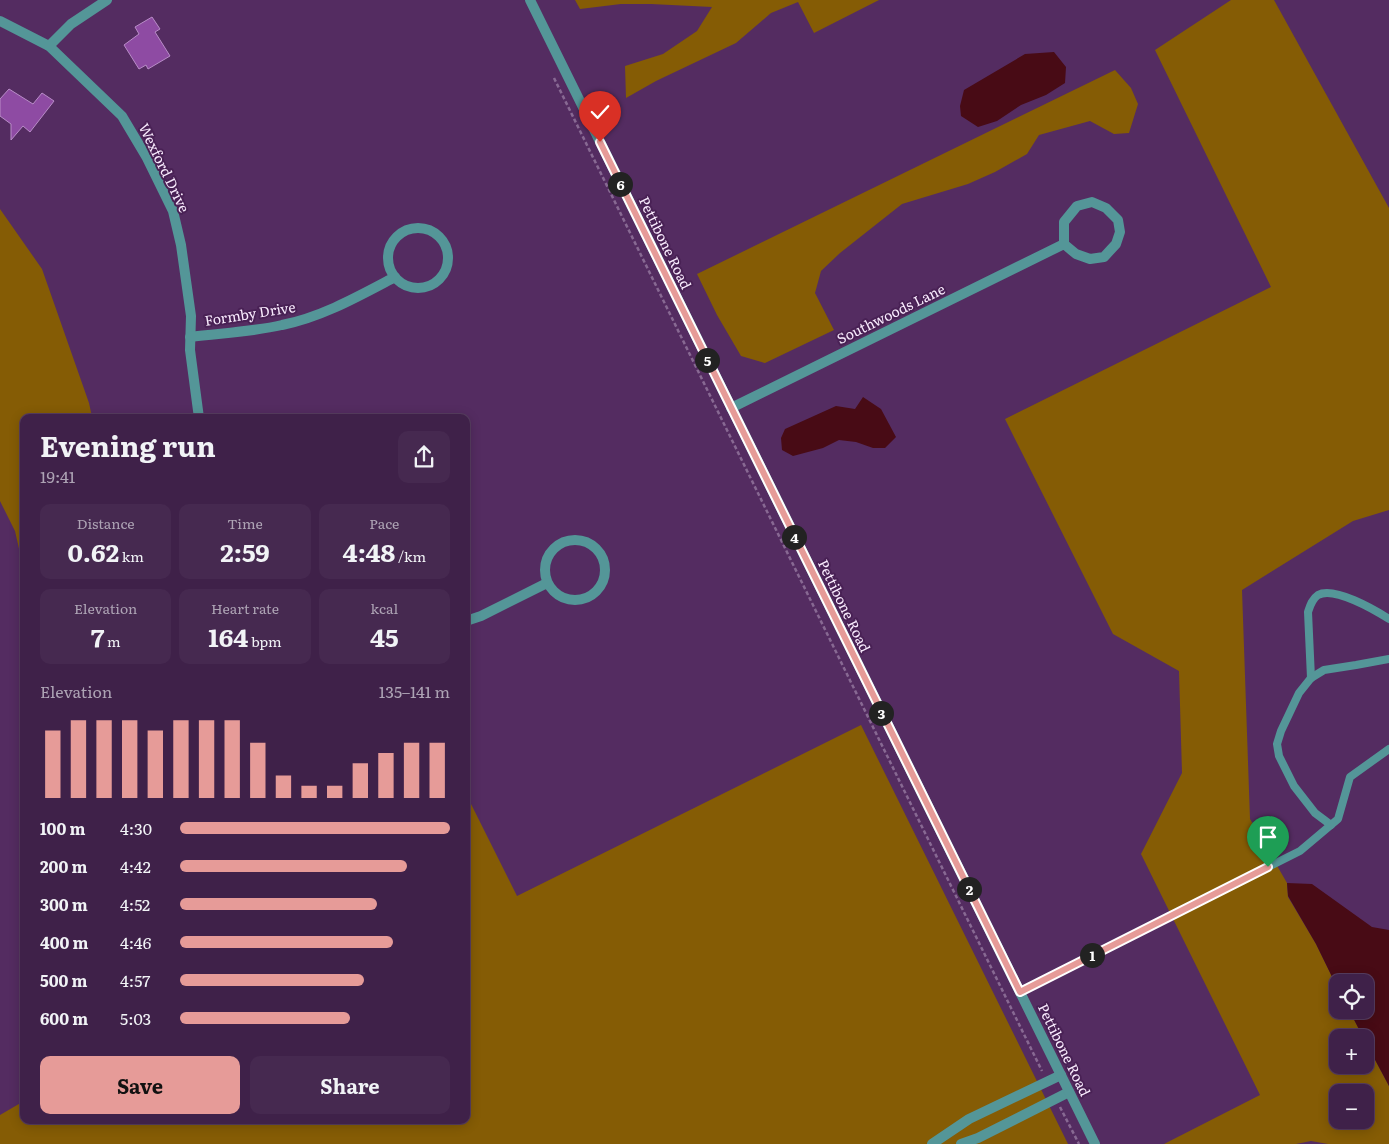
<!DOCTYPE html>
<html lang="en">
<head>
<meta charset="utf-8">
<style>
  :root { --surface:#3f2149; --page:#462950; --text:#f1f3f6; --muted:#ada3b4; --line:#583e61; --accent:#e69b98 }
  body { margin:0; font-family:Literata,serif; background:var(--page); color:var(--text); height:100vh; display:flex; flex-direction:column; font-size:19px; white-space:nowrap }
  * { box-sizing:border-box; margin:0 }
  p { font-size:16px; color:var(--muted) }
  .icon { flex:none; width:28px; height:28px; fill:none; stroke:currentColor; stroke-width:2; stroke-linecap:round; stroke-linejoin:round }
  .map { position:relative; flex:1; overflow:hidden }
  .panel { position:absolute; left:20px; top:414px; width:450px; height:710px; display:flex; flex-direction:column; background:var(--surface); border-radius:10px; box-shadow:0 2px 12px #0003,0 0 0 1px var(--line) }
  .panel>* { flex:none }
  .controls { position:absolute; left:1329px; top:974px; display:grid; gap:10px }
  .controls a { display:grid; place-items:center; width:45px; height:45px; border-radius:10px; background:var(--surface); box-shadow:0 2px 12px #0003,0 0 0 1px var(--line); font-size:25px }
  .pin { position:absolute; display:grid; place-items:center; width:42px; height:42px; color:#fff; margin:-51px -21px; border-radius:50% 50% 50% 0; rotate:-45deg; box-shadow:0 0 5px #0007 }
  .pin .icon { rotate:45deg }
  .km { position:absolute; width:25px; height:25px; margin:-12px; border-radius:50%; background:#222; color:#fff; font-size:14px; line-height:25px; text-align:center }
  .round { display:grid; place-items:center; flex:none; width:52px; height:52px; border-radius:10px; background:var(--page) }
  .overview { display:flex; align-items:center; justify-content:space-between; height:85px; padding:0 20px }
  h1 { font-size:28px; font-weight:700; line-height:38px }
  .figures { display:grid; grid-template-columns:repeat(3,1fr); gap:8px; height:85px; padding:5px 20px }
  .figures div { display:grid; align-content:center; border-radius:10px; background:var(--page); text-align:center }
  .figures b { font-size:25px; font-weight:700 }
  .figures small { font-size:14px; font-weight:400 }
  .figures p { font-size:14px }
  .chart { height:140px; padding:10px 20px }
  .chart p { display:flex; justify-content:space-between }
  .chart svg { width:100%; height:90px; margin-top:5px; stroke:var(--accent); stroke-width:6 }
  .button { display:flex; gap:10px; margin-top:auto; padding:10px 20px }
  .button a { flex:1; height:58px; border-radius:10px; background:var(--accent); color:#111; font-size:20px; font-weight:700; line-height:58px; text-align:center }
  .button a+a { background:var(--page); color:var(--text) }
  ul { padding:0 20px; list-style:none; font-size:16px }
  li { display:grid; grid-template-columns:80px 60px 1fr; align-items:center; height:38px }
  li i { height:12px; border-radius:6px; background:var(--accent) }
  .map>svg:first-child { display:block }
  .green { fill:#855c05; fill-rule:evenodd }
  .water { fill:#480b15 }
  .building { fill:#8e4ba3; stroke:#b98cc8 }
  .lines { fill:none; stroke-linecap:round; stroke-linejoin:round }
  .path { stroke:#886993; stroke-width:2.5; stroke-dasharray:4 2.5; stroke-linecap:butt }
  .service { stroke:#549698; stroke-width:8 }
  .minor { stroke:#549698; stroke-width:10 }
  .tertiary { stroke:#549698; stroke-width:10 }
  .route-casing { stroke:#fff; stroke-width:10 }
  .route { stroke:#e69b98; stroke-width:6 }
  .labels { text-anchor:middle; stroke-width:4; stroke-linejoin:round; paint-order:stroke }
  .street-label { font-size:14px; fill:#f9ebfe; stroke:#492155 }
</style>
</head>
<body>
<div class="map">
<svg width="1389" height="1144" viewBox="0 0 1389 1144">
  <rect width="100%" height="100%" fill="#542c61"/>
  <!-- green -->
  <g class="green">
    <polygon points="575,0 879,0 814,33 798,2 771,13 736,43 656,81 626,98 625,66 663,54 697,31 712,7 651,4 621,4 580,9"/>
    <path d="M1231,0H1274L1389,208V510L1353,521L1242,590L1250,819L1287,883L1288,897L1316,944L1337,987L1338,1010H1349L1363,1037L1338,1038V1065H1365V1041L1389,1086V1144H1328L1311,1141L1296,1144H1164L1260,1095L1141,854L1182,773L1179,671L1113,634L1005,419L1271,287L1155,50ZM1338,1092H1365V1120H1338Z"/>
    <polygon points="1115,70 1131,88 1138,104 1129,133 1114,134 1090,121 1039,135 1027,154 995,172 968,184 902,204 840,253 821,271 815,293 834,330 765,363 741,356 717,315 697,274"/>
    <polygon points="0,209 42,269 89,403 92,417 24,418 24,571 15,531 0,501"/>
    <polygon points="861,725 1068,1144 0,1144 0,1115 24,1101 24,1120 466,1120 466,794 517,896"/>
  </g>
  <!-- water -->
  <g class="water">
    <polygon points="1054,52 1066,67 1065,83 1046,95 1021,105 997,121 978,127 961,116 960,106 964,90 1025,54"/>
    <polygon points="863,397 881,409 896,437 885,448 873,448 856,442 839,440 823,448 793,456 782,450 781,438 785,429 836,406 855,409"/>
    <polygon points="1287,883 1312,884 1372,927 1389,930 1389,1086 1365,1041 1365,1038 1363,1037 1349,1010 1365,1010 1365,982 1338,982 1337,987 1316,944 1288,896"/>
  </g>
  <!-- building -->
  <g class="building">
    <polygon points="152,17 160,29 155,32 170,56 148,69 146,65 139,69 124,45 139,34 135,27"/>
    <polygon points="9,89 33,104 42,93 54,101 30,132 23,126 11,140 11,124 0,116 0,99"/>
  </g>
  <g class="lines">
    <!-- path -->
    <g class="path">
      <polyline points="554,78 1042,1071"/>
      <polyline points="1060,1107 1079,1144"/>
    </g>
    <!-- service -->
    <g class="service">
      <path d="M1311,678L1308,612C1310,606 1312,599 1318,595C1334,586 1375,610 1389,619"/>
      <polyline points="1331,825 1315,813 1294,786 1279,756 1277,744 1281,731 1299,693 1311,678 1324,670 1356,665 1389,659"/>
      <polyline points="1019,992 1300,851 1338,819 1350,777 1389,749"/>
    </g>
    <!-- minor -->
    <g class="minor">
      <polyline points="0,21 49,46 122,116 147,158 173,211 181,245 191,316 190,350 199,418"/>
      <polyline points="49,46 71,24 107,0"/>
      <circle cx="418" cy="258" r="30"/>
      <path d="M190,337C221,333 252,332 282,325C322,317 359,296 395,277"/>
      <polyline points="731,408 1064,244 1076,254 1090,259 1104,257 1116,244 1120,232 1118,220 1106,208 1092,202 1077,206 1064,222 1064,244"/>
      <circle cx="575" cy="570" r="30"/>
      <polyline points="466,621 481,616 547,583"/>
      <polyline points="932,1144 969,1119 1061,1075"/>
      <polyline points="961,1144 978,1138 1069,1092"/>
    </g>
    <!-- tertiary -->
    <polyline class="tertiary" points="530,0 1095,1144"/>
  </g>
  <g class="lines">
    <defs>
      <polyline id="route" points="600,142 1020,992 1268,867"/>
    </defs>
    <!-- route casing -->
    <use href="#route" class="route-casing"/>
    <!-- route -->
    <use href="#route" class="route"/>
  </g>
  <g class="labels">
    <!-- street labels -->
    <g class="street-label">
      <text transform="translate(164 168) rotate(64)" y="5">Wexford Drive</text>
      <text transform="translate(665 243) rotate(64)" y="5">Pettibone Road</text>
      <text transform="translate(250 314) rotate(-9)" y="5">Formby Drive</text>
      <text transform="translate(891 314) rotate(-26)" y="5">Southwoods Lane</text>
      <text transform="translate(844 606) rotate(64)" y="5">Pettibone Road</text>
      <text transform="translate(1064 1050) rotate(64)" y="5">Pettibone Road</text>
    </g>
  </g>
</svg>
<div class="controls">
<a><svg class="icon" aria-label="locate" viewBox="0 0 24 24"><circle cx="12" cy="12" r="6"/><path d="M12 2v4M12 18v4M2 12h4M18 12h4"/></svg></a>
<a>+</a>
<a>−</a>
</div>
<div class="pin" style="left:1268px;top:867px;background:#1e9e55"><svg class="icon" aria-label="arrive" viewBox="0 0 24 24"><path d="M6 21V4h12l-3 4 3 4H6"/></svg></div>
<div class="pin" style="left:600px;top:142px;background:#d93025"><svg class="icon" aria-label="check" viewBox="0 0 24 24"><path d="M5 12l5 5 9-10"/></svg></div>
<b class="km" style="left:1092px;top:955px">1</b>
<b class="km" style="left:969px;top:889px">2</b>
<b class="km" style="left:881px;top:713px">3</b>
<b class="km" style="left:794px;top:537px">4</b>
<b class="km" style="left:707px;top:360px">5</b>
<b class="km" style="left:620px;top:184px">6</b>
<section class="panel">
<div class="overview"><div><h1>Evening run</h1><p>19:41</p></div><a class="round"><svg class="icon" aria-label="share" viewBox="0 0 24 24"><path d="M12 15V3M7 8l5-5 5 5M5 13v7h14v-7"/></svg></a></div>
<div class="figures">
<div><p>Distance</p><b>0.62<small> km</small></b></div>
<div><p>Time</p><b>2:59</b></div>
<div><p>Pace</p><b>4:48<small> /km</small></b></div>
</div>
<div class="figures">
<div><p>Elevation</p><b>7<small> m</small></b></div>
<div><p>Heart rate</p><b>164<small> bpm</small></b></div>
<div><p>kcal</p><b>45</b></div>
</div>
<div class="chart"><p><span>Elevation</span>135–141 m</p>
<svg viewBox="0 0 160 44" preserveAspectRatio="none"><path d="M5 44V11M15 44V6M25 44V6M35 44V6M45 44V11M55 44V6M65 44V6M75 44V6M85 44V17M95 44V33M105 44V38M115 44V38M125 44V27M135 44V22M145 44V17M155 44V17"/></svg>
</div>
<ul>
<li><b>100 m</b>4:30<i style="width:100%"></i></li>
<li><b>200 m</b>4:42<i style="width:84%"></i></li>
<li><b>300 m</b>4:52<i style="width:73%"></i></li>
<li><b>400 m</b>4:46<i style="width:79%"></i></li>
<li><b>500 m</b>4:57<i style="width:68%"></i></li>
<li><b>600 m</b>5:03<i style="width:63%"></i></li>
</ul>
<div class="button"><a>Save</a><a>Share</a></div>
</section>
</div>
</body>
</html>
